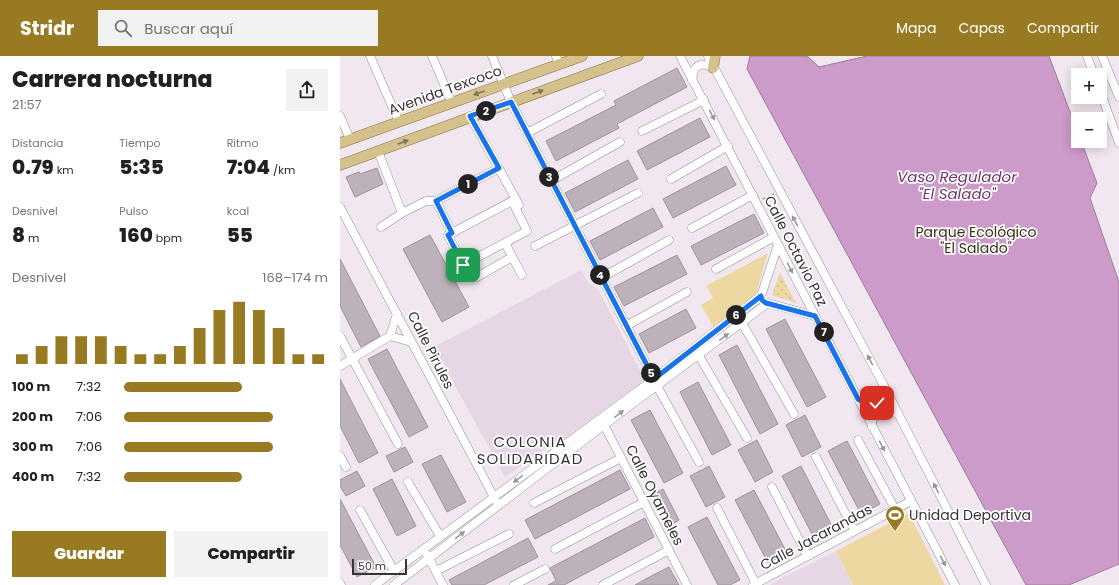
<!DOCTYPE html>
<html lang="es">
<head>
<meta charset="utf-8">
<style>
  :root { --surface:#fff; --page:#f2f2f2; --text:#202124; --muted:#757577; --accent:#987a23 }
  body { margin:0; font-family:Poppins,sans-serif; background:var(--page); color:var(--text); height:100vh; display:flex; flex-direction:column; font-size:15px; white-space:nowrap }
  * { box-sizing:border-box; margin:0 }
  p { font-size:13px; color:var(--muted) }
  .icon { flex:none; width:22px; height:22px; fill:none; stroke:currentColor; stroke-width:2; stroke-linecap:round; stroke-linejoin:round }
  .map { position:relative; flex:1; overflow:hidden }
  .details { display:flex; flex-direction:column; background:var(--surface); width:340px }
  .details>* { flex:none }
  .controls { position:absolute; left:731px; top:12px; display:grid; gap:8px }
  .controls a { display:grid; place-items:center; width:36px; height:36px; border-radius:0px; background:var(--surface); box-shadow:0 2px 10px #0003; font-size:20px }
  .scale { position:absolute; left:12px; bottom:10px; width:55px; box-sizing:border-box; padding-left:4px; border:2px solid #363235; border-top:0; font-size:11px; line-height:14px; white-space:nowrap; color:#363235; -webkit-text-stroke:3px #fff; paint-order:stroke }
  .pin { position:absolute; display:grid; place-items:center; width:34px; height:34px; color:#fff; margin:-17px; border-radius:8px; box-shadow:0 2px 6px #0006 }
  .km { position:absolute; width:20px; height:20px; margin:-10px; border-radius:50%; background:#222; color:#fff; font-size:11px; line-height:20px; text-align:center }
  .round { display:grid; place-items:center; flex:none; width:42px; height:42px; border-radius:0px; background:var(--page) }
  .overview { display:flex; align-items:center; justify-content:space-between; height:68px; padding:0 12px }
  h1 { font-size:22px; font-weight:800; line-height:30px }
  .stats { display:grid; grid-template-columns:repeat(3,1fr); gap:6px; height:68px; padding:4px 12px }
  .stats div { display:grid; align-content:center }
  .stats b { font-size:20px; font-weight:800 }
  .stats small { font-size:11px; font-weight:400 }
  .stats p { font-size:11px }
  .chart { height:112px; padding:8px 12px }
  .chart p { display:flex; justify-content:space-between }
  .chart svg { width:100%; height:72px; margin-top:4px; stroke:var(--accent); stroke-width:6 }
  .primary-button { display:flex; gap:8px; margin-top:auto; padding:8px 12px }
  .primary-button a { flex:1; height:46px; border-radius:0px; background:var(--accent); color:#fff; font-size:16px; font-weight:800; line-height:46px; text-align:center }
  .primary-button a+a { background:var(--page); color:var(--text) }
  ul { padding:0 12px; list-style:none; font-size:13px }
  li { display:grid; grid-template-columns:64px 48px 1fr; align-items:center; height:30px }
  li i { height:10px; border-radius:5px; background:var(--accent) }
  header { display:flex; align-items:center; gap:24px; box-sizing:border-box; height:56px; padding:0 20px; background:var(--accent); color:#fff }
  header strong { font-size:19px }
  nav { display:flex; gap:22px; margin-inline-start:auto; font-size:14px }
  .search { width:280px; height:36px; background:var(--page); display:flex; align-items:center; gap:10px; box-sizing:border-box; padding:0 14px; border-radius:0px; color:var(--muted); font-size:15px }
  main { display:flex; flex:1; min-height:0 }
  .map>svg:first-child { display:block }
  .built { fill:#e7d7e5 }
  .grass { fill:url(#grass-dots) }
  .park { fill:#eed8a1 }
  .water { fill:#cd9bc9; stroke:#a07c9d }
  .building { fill:#bcb2bb; stroke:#9d949d }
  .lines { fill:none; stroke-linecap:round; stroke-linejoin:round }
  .minor-casing { stroke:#958c94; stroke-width:9 }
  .major-casing { stroke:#8a743c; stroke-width:11 }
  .path { stroke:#999298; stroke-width:1.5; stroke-dasharray:3 2; stroke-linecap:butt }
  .minor { stroke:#fff; stroke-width:8 }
  .major { stroke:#d4c18c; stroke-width:10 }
  .oneway { fill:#7d725c }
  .oneway2 { fill:#9a989a }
  .route-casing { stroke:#fff; stroke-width:8 }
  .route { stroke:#1a73e8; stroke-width:5 }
  .labels { text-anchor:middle; stroke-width:3.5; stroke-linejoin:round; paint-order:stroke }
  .street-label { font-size:14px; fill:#363235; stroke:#fff }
  .park-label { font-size:14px; fill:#3b3014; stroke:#fff }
  .poi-label { font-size:14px; fill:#363235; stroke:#fff; text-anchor:start }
  .water-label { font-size:15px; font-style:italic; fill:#70336d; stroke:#fff }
  .neighbourhood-label { font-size:15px; letter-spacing:1px; fill:#363235; stroke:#fff }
</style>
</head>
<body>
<header>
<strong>Stridr</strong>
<div class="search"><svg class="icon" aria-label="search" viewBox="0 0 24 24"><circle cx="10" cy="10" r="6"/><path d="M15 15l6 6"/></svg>Buscar aquí</div>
<nav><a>Mapa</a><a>Capas</a><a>Compartir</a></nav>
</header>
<main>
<section class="details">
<div class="overview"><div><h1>Carrera nocturna</h1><p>21:57</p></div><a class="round"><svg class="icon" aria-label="share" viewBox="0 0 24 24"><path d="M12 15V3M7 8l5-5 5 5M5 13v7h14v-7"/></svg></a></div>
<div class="stats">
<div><p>Distancia</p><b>0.79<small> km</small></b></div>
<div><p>Tiempo</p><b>5:35</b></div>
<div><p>Ritmo</p><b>7:04<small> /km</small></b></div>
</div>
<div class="stats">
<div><p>Desnivel</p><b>8<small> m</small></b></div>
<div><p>Pulso</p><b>160<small> bpm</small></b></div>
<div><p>kcal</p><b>55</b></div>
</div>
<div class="chart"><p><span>Desnivel</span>168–174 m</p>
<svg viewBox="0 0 160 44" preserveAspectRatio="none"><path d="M5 44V38M15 44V33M25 44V27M35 44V27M45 44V27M55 44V33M65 44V38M75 44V38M85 44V33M95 44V22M105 44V11M115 44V6M125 44V11M135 44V22M145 44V38M155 44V38"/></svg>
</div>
<ul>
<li><b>100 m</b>7:32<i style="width:58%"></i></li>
<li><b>200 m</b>7:06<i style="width:73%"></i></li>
<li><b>300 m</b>7:06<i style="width:73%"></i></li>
<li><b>400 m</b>7:32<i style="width:58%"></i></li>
</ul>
<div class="primary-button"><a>Guardar</a><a>Compartir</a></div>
</section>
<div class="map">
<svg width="779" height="529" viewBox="0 0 779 529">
  <defs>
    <pattern id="grass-dots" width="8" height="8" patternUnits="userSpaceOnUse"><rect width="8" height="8" fill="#eed8a1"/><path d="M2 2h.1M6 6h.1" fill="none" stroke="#cdba8b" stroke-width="1.8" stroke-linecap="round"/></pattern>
  </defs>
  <rect width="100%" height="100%" fill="#f1e7f0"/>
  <!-- built -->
  <g class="built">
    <polygon points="241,214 247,225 258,233 305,324 212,392 209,390 165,421 94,291"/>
    <polygon points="496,495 513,529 430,529 440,523"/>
  </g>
  <!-- grass -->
  <polygon class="grass" points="440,217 456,247 432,239"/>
  <!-- park -->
  <g class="park">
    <polygon points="428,197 415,241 374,272 361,249 373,242 366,230"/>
    <polygon points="569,457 605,529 513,529 496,495"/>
  </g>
  <!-- water -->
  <polygon class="water" points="410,0 467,0 479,11 527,0 709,0 738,77 738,85 741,85 757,127 750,142 779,226 779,508 729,529 686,529 407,13"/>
  <!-- building -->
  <g class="building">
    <polygon points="337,12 347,31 277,68 279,72 216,105 206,85 276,49 274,45"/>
    <polygon points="360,62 370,81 307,114 297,95"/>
    <polygon points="288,104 298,123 235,156 225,137"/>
    <polygon points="386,110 396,129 333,162 323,143"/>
    <polygon points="37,112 43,128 15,141 6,121 19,116 20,118"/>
    <polygon points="313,152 323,171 260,204 250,185"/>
    <polygon points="414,158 424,177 361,209 351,190"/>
    <polygon points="90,179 129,251 102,266 63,193"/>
    <polygon points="337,199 347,218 284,250 274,231"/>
    <polygon points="0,203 40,280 21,291 0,250"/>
    <polygon points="346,253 356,272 309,297 299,278"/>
    <polygon points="445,263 486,341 467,351 426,273"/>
    <polygon points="397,289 438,368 420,378 379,299"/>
    <polygon points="47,293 88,371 69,381 28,303"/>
    <polygon points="0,323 38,397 19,407 0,370"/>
    <polygon points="358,326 391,389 372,399 340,336"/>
    <polygon points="310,354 343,417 324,427 291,364"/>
    <polygon points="465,359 481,391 462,401 446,369"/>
    <polygon points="417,384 433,416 415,426 398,394"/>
    <polygon points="507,385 540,448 521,458 488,395"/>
    <polygon points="65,391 73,406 54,416 46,400"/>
    <polygon points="101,399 126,446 107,456 82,408"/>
    <polygon points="369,410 385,441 366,451 350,420"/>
    <polygon points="461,410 493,472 474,482 442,420"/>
    <polygon points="280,414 290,433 195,483 185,464"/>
    <polygon points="17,415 25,430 6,440 0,430 0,424"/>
    <polygon points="52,423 76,470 57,480 33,433"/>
    <polygon points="323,433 339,464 333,468 317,436"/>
    <polygon points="414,434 447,497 428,507 395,444"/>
    <polygon points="0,443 36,511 17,521 0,489"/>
    <polygon points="367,461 400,524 390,529 378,529 348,471"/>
    <polygon points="305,462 314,481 224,529 208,529 216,525 210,512"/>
    <polygon points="188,482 198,501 144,529 112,529 109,524"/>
    <polygon points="329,511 339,529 295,529 313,519"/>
  </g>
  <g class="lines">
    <defs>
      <g id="minor">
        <polyline points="30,0 59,66"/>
        <polyline points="92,0 112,47"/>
        <polyline points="152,0 171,46 314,323"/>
        <polyline points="216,0 219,8"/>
        <polyline points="340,0 615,529"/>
        <polyline points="368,0 543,328 646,529"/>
        <polyline points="747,0 754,19"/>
        <polyline points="762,0 779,41"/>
        <path d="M352,24L354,14C359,7 366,7 373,12"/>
        <polyline points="760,35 779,87"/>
        <polyline points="0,60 10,83"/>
        <polyline points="130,60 179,149 175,151 187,175 123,209 108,179 176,143"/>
        <polyline points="302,75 364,44"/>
        <polyline points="187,77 261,38"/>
        <polyline points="38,95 62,157 86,145 96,145 159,112"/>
        <polyline points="331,123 388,90"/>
        <polyline points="211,125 280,86"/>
        <polyline points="96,145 112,177"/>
        <polyline points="0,151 156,445"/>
        <polyline points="41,171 62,157"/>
        <polyline points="352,172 413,139"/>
        <polyline points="165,187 182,219"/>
        <polyline points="195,190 298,137"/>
        <polyline points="376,213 434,181"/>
        <polyline points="137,221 172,201"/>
        <polyline points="261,222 329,184"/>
        <polyline points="424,246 475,260"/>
        <polyline points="402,267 454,358"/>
        <polyline points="286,270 347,236"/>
        <polyline points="0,280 58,388"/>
        <polyline points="50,280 71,286"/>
        <polyline points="359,300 407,382"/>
        <polyline points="0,310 50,280 57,258"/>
        <polyline points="317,330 359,406"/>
        <polyline points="519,343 527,348 537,347 544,339 544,332"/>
        <polyline points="262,365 347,529"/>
        <path d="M532,371C531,357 546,348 557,358"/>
        <polyline points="518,384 555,453"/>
        <polyline points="0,400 6,411"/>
        <polyline points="476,401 514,474"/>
        <polyline points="68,426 100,480"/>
        <polyline points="432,431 467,499"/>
        <polyline points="194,447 281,402"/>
        <polyline points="377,452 416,528"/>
        <polyline points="20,454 54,515"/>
        <polyline points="215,493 304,446"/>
        <polyline points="87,499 103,529"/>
        <polyline points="96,515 169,478"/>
        <polyline points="0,527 1,529"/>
        <polyline points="35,529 314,323 421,240 438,189"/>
        <polyline points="54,529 264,369 428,247"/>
        <polyline points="174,529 205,513"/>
        <polyline points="263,529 329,494"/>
        <polyline points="413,529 571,445"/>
      </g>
      <g id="major">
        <polyline points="373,12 375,0"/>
        <polyline points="0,87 242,0"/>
        <polyline points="0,109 298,0"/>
      </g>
    </defs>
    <!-- minor casing -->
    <use href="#minor" class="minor-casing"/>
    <!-- major casing -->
    <use href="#major" class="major-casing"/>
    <!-- path -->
    <polyline class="path" points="423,143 434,138"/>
    <!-- minor -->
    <use href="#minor" class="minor"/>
    <!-- major -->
    <use href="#major" class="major"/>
  </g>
  <!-- one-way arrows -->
  <defs><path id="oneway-solid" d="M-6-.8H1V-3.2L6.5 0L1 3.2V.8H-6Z"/></defs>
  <g class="oneway">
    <use href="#oneway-solid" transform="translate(198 36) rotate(-20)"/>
    <use href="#oneway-solid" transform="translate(139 37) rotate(160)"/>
    <use href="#oneway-solid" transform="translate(63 86) rotate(-21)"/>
  </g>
  <g class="oneway2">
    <use href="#oneway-solid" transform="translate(372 59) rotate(63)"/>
    <use href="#oneway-solid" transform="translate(455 165) rotate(-118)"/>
    <use href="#oneway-solid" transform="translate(450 212) rotate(62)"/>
    <use href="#oneway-solid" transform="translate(384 281) rotate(-37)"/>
    <use href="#oneway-solid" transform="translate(530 304) rotate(-118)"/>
    <use href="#oneway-solid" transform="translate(279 358) rotate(-37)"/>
    <use href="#oneway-solid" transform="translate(542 390) rotate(62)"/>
    <use href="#oneway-solid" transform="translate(178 423) rotate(143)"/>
    <use href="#oneway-solid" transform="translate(596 432) rotate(-117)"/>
    <use href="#oneway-solid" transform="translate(120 479) rotate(-37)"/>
    <use href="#oneway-solid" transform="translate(603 505) rotate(63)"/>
  </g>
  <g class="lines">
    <defs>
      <polyline id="route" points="123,209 108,179 112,177 96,145 159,112 130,60 171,46 314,323 421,240 422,244 426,247 475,260 518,343 527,348 537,347"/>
    </defs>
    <!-- route casing -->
    <use href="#route" class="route-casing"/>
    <!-- route -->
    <use href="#route" class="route"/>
  </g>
  <!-- icons -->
  <defs>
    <symbol id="stadium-pin" viewBox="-11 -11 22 30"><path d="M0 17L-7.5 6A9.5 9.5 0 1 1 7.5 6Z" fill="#987a23" stroke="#fff"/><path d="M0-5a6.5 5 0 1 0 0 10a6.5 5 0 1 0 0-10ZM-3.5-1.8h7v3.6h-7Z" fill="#fff"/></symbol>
  </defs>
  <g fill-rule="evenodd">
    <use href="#stadium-pin" x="544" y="448" width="22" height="30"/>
  </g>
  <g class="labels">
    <!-- street labels -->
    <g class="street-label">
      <text transform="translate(105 34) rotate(-20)" y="5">Avenida Texcoco</text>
      <text transform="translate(456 195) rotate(63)" y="5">Calle Octavio Paz</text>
      <text transform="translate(91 294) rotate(63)" y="5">Calle Pirules</text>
      <text transform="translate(315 439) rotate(63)" y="5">Calle Oyameles</text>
      <text transform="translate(476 481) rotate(-28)" y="5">Calle Jacarandas</text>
    </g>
    <!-- park labels -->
    <g class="park-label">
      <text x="636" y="181">Parque Ecológico<tspan x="636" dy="16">"El Salado"</tspan></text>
    </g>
    <!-- poi labels -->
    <g class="poi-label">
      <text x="569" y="464">Unidad Deportiva</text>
    </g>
    <!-- water labels -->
    <g class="water-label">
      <text x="617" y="126">Vaso Regulador<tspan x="617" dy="17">"El Salado"</tspan></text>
    </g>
    <!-- neighbourhood labels -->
    <g class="neighbourhood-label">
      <text x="190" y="391">COLONIA<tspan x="190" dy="17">SOLIDARIDAD</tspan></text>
    </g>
  </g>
</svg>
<div class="controls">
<a>+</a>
<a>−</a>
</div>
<div class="scale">50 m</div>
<div class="pin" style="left:123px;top:209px;background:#1e9e55"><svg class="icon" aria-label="arrive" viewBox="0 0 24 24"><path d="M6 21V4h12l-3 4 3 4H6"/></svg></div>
<div class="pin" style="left:537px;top:347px;background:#d93025"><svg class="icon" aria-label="check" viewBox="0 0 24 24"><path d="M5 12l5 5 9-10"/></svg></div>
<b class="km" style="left:128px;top:128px">1</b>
<b class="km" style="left:146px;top:55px">2</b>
<b class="km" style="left:209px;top:121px">3</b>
<b class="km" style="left:260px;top:219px">4</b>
<b class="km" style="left:311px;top:317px">5</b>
<b class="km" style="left:396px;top:259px">6</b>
<b class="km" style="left:484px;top:276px">7</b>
</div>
</main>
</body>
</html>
